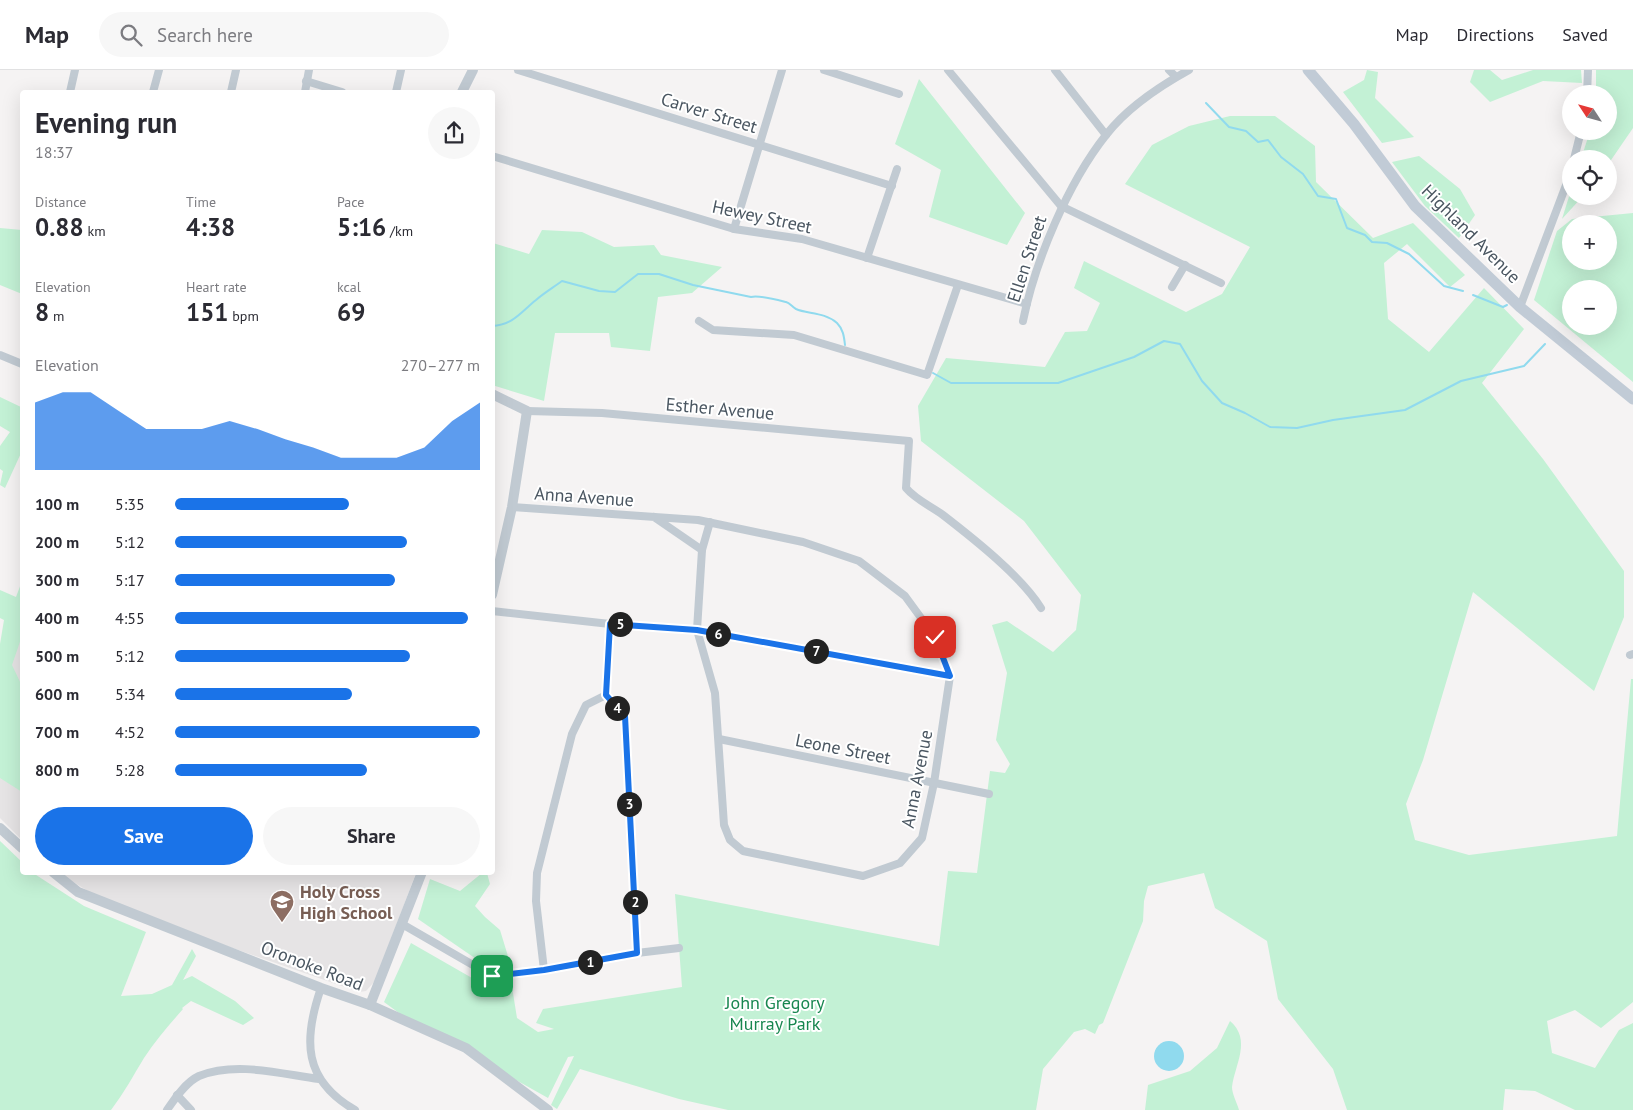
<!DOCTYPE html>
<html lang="en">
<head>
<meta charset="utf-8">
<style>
  :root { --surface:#fff; --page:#f7f7f7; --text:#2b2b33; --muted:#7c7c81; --line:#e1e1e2; --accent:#1a73e8 }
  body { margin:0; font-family:"PT Sans",sans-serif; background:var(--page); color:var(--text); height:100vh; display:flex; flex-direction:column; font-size:19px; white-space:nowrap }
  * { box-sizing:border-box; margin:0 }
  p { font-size:16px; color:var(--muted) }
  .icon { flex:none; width:28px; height:28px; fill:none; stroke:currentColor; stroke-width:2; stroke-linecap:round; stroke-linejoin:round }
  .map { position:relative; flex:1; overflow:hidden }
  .details { position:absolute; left:20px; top:20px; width:475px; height:785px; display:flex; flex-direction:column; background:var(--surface); border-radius:5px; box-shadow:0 5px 20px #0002 }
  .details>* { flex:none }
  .needle { width:32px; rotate:306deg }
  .fabs { position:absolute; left:1562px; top:15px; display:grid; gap:10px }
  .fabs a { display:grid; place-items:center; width:55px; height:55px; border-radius:50%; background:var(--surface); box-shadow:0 5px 20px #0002; font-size:25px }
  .pin { position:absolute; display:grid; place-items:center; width:42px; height:42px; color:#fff; margin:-21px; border-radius:10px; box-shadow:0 2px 8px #0006 }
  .km { position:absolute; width:25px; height:25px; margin:-12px; border-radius:50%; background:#222; color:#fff; font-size:14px; line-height:25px; text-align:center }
  .round { display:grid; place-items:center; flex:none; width:52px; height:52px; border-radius:26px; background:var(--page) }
  .summary { display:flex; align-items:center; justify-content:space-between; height:85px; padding:0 15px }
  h1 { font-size:28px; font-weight:800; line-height:38px }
  .figures { display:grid; grid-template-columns:repeat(3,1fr); gap:8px; height:85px; padding:5px 15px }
  .figures div { display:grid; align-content:center }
  .figures b { font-size:25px; font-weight:800 }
  .figures small { font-size:14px; font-weight:400 }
  .figures p { font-size:14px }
  .chart { height:140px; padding:10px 15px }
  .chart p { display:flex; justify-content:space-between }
  .chart svg { width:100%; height:90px; margin-top:5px; fill:var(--accent); opacity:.7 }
  .primary-button { display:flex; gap:10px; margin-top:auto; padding:10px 15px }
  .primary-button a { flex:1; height:58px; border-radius:30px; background:var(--accent); color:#fff; font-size:20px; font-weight:800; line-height:58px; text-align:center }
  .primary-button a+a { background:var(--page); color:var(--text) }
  ul { padding:0 15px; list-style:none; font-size:16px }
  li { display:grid; grid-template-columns:80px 60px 1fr; align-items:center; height:38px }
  li i { height:12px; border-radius:6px; background:var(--accent) }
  header { display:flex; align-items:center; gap:30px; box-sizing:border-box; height:70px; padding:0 25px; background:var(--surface); border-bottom:1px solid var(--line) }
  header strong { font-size:24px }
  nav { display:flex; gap:28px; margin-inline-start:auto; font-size:18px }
  .search { width:350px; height:45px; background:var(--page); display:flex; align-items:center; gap:12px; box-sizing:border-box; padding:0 18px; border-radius:28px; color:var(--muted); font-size:19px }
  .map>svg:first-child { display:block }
  .education { fill:#e6e4e5 }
  .green { fill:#c3f1d5; fill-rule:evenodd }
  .water { fill:#90daee }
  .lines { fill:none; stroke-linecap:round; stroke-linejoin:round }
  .stream { stroke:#90daee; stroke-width:2 }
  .minor { stroke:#c1cad2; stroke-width:8 }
  .tertiary { stroke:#c1cad2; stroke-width:10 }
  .secondary { stroke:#c1cbd6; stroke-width:11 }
  .route-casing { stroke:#fff; stroke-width:10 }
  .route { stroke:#1a73e8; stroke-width:6 }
  .labels { text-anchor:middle; stroke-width:4; stroke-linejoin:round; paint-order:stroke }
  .street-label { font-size:18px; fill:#4a5661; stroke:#fff }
  .education-label { font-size:18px; font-weight:bold; fill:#785e54; stroke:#fff; text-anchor:start }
  .park-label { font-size:18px; fill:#17864f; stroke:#fff }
</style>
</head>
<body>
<header>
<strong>Map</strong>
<div class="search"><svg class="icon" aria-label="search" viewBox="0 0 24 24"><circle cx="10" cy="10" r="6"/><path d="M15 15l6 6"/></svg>Search here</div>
<nav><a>Map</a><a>Directions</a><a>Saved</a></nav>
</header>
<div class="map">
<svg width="1633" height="1040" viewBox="0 0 1633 1040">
  <rect width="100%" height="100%" fill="#f5f3f3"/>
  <!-- education -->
  <g class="education">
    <polygon points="22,549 22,770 0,748 0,606"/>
    <polygon points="59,803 416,803 375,911 366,921 359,922 221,874 91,823"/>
  </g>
  <!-- green -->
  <g class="green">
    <polygon points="1367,0 1378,2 1375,28 1414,67 1382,73 1343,22 1364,10"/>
    <polygon points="1474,0 1490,0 1502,10 1533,0 1581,0 1582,13 1543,11 1490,32 1470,12"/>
    <polygon points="1596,0 1633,0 1633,58 1609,93 1609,89 1581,89 1590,61 1609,61 1609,24 1596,24"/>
    <polygon points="919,9 1025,143 1007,175 929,147 941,100 895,74"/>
    <polygon points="1230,46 1275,46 1315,76 1316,112 1373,168 1413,153 1465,205 1450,217 1407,174 1384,193 1388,249 1429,282 1484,218 1524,259 1482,313 1543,389 1624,501 1624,547 1594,621 1473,522 1423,690 1406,734 1415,770 1469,785 1617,766 1631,609 1633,609 1633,932 1601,958 1575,940 1547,951 1552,983 1595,998 1619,960 1633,953 1633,1040 1575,1040 1535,1021 1505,1019 1503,1040 1347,1040 1333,999 1278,929 1267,871 1215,838 1204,803 1148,816 1144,831 1143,851 1103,953 1099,955 1095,964 1085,959 1074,962 1043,999 1036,1040 728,1040 679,1029 580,999 557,1039 551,1035 574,986 568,987 548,1028 403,946 384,932 411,873 486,916 512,917 517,948 538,962 554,959 536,953 543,939 682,917 675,824 939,876 948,801 977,803 990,701 1005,703 1010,694 996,670 1007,603 992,555 1007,551 1053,582 1076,560 1081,525 1024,451 921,371 918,336 946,288 1045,297 1065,262 1087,261 1100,233 1074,218 1084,191 1186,242 1222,224 1250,177 1125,114 1152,75 1189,56"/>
    <polygon points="1419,86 1460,119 1475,145 1459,168 1425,136 1392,92"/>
    <polygon points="1571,120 1571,126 1583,126 1562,149"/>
    <path d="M1633,143V312L1534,230L1557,161L1572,149ZM1571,154H1609V191H1571ZM1571,219H1609V256H1571Z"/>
    <polygon points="0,158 22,160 22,224 0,215"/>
    <polygon points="542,160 582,162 614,177 654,175 661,185 722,197 692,223 658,227 650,281 611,277 609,263 555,263 544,331 492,315 493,173 529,184"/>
    <polygon points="0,327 21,337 22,342 22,381 5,418 0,415 3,401 0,399 0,376 10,362 0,356"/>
    <polygon points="22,511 22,566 12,595 22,616 22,722 0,708 0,574 4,550 0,548 0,520 16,527"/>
    <path d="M0,771L22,792V802L33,803L84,836L146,862L121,926L152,924L172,915L192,879L196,886L183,910L192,906L235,931L254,948L243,955L191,931L182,938L183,939C169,955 156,970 144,988C133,1006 124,1023 111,1040H0Z"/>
    <polygon points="482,803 487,803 490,814 475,836 485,847 500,860 511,896 482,893 418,849 430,809 460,821"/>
    <path d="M1230,951C1252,970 1235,994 1232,1017C1232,1024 1237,1033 1239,1040H1145L1148,1015L1190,1001L1217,978Z"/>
  </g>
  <!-- water -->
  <circle class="water" cx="1169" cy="986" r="15"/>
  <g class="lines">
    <!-- stream -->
    <g class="stream">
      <polyline points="1206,33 1229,57 1246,61 1258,72 1268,70 1281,87 1303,104 1318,126 1336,129 1347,158 1365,165 1372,172 1387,173 1409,184 1444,216 1463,221"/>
      <polyline points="1473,225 1503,237 1507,235"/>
      <path d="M492,256C513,255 521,242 536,230C544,223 554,217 562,211L599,221L615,222L638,204H659L693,215L751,227C759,225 778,230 786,232C790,233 792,237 796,239C807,244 825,242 837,253C843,259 844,266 845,275"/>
      <polyline points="933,303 951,313 1058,313 1134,287 1164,271 1180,274 1202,311 1222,333 1245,343 1270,357 1297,358 1333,350 1405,340 1461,311 1524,296 1545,274"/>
    </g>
    <!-- minor -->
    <g class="minor">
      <polyline points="518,0 892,116"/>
      <polyline points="824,0 899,24"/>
      <polyline points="948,0 1061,136 1221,213"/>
      <polyline points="1055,0 1106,65"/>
      <polyline points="1169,0 1176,7"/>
      <polyline points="306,11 342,22"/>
      <polyline points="70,22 75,0"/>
      <polyline points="153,22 159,0"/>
      <polyline points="231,22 236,0"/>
      <polyline points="305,22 309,0"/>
      <polyline points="396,22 401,0"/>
      <polyline points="1587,24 1588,0"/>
      <polyline points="492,86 734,159 802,169 1027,234"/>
      <polyline points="1574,89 1581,61"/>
      <polyline points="734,159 782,0"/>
      <polyline points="867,188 897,99"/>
      <polyline points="1172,217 1185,195"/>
      <polyline points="1520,237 1571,102"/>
      <polyline points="699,251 713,260 794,265 927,305 958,215"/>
      <path d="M1023,251C1035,191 1068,113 1106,65C1127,38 1160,16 1189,0"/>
      <polyline points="0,285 22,294"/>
      <path d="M527,341L602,343L909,371L906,418C916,430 931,436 943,445C974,469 1021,506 1041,538"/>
      <polyline points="512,437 698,450 803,472 859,491 905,526 935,567 950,606 934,713 922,768 900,793 863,806 743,781 730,770 724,755 715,623 697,560 702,480 654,447"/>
      <polyline points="702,480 710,452"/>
      <polyline points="492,541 610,554 697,560 950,606"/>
      <polyline points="1630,585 1633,584"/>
      <polyline points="606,625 625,646 637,883"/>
      <polyline points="719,669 989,724"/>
      <polyline points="402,854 492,906 544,900 637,883 679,878"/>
      <polyline points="544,900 536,831 537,803 572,664 586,635 606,625 610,554"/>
      <path d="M321,918C303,970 303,1010 355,1040"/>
      <polyline points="177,1025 191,1040"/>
      <path d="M167,1040C175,1028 186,1012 199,1006C236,991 281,1004 319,1009"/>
    </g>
    <!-- tertiary -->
    <g class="tertiary">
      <polyline points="462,22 473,0"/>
      <polyline points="492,324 527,341 512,437 492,525"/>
      <polyline points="0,758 22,778"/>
      <polyline points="53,802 78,822 321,918 370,935 466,978 548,1040"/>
      <polyline points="370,935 422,802"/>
    </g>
    <!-- secondary -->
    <polyline class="secondary" points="1308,0 1354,54 1415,136 1520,237 1633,329"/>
  </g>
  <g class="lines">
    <defs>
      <polyline id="route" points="492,906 544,900 637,883 625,646 606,625 610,554 697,560 950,606 935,567"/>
    </defs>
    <!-- route casing -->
    <use href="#route" class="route-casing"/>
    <!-- route -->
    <use href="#route" class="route"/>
  </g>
  <!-- icons -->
  <defs>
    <symbol id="school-pin" viewBox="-11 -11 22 30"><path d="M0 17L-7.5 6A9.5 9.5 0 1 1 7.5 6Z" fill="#8d6e63" stroke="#fff"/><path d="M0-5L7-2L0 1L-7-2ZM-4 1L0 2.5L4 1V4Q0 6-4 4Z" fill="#fff"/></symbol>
  </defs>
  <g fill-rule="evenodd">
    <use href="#school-pin" x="268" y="818" width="28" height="38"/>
  </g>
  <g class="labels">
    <!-- street labels -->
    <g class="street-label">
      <text transform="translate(709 43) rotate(17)" y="6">Carver Street</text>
      <text transform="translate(762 147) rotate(12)" y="6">Hewey Street</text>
      <text transform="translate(1471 164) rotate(45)" y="6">Highland Avenue</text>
      <text transform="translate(1027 189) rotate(-72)" y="6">Ellen Street</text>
      <text transform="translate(720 339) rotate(5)" y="6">Esther Avenue</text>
      <text transform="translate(584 427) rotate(4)" y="6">Anna Avenue</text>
      <text transform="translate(843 679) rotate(11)" y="6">Leone Street</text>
      <text transform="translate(917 709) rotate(-79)" y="6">Anna Avenue</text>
      <text transform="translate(312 896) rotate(21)" y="6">Oronoke Road</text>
    </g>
    <!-- education labels -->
    <g class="education-label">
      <text x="300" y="828">Holy Cross<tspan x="300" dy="21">High School</tspan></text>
    </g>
    <!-- park labels -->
    <g class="park-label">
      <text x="775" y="939">John Gregory<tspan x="775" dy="21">Murray Park</tspan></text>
    </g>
  </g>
</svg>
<div class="fabs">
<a><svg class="needle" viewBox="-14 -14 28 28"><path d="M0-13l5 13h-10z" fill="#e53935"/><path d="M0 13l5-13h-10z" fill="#7c7c81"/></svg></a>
<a><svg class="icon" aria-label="locate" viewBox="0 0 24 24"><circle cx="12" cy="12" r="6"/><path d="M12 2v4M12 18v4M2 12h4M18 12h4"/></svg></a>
<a>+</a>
<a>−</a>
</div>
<div class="pin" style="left:492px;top:906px;background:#1e9e55"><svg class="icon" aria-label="arrive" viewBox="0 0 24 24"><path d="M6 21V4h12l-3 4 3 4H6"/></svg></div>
<div class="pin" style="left:935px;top:567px;background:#d93025"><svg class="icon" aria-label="check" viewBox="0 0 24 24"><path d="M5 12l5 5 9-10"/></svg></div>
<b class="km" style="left:590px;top:892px">1</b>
<b class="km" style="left:635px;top:832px">2</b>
<b class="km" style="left:629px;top:734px">3</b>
<b class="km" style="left:617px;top:638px">4</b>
<b class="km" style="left:620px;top:554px">5</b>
<b class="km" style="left:718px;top:564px">6</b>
<b class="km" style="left:816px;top:581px">7</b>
<section class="details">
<div class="summary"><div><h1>Evening run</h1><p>18:37</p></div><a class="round"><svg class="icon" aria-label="share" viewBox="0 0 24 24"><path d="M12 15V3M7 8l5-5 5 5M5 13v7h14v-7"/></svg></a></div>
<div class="figures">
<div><p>Distance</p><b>0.88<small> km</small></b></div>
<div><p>Time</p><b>4:38</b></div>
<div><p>Pace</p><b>5:16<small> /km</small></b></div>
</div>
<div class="figures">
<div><p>Elevation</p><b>8<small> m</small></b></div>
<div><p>Heart rate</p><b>151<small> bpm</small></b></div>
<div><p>kcal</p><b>69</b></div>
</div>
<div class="chart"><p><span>Elevation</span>270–277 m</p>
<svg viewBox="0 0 160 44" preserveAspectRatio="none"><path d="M0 44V11L10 6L20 6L30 15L40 24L50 24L60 24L70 20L80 24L90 29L100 33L110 38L120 38L130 38L140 33L150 20L160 11V44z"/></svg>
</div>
<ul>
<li><b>100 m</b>5:35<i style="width:57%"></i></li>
<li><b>200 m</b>5:12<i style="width:76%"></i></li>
<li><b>300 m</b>5:17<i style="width:72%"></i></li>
<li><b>400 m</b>4:55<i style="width:96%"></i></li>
<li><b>500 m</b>5:12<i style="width:77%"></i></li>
<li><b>600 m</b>5:34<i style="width:58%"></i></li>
<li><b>700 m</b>4:52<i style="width:100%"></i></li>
<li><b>800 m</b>5:28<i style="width:63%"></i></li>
</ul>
<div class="primary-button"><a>Save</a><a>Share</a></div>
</section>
</div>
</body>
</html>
